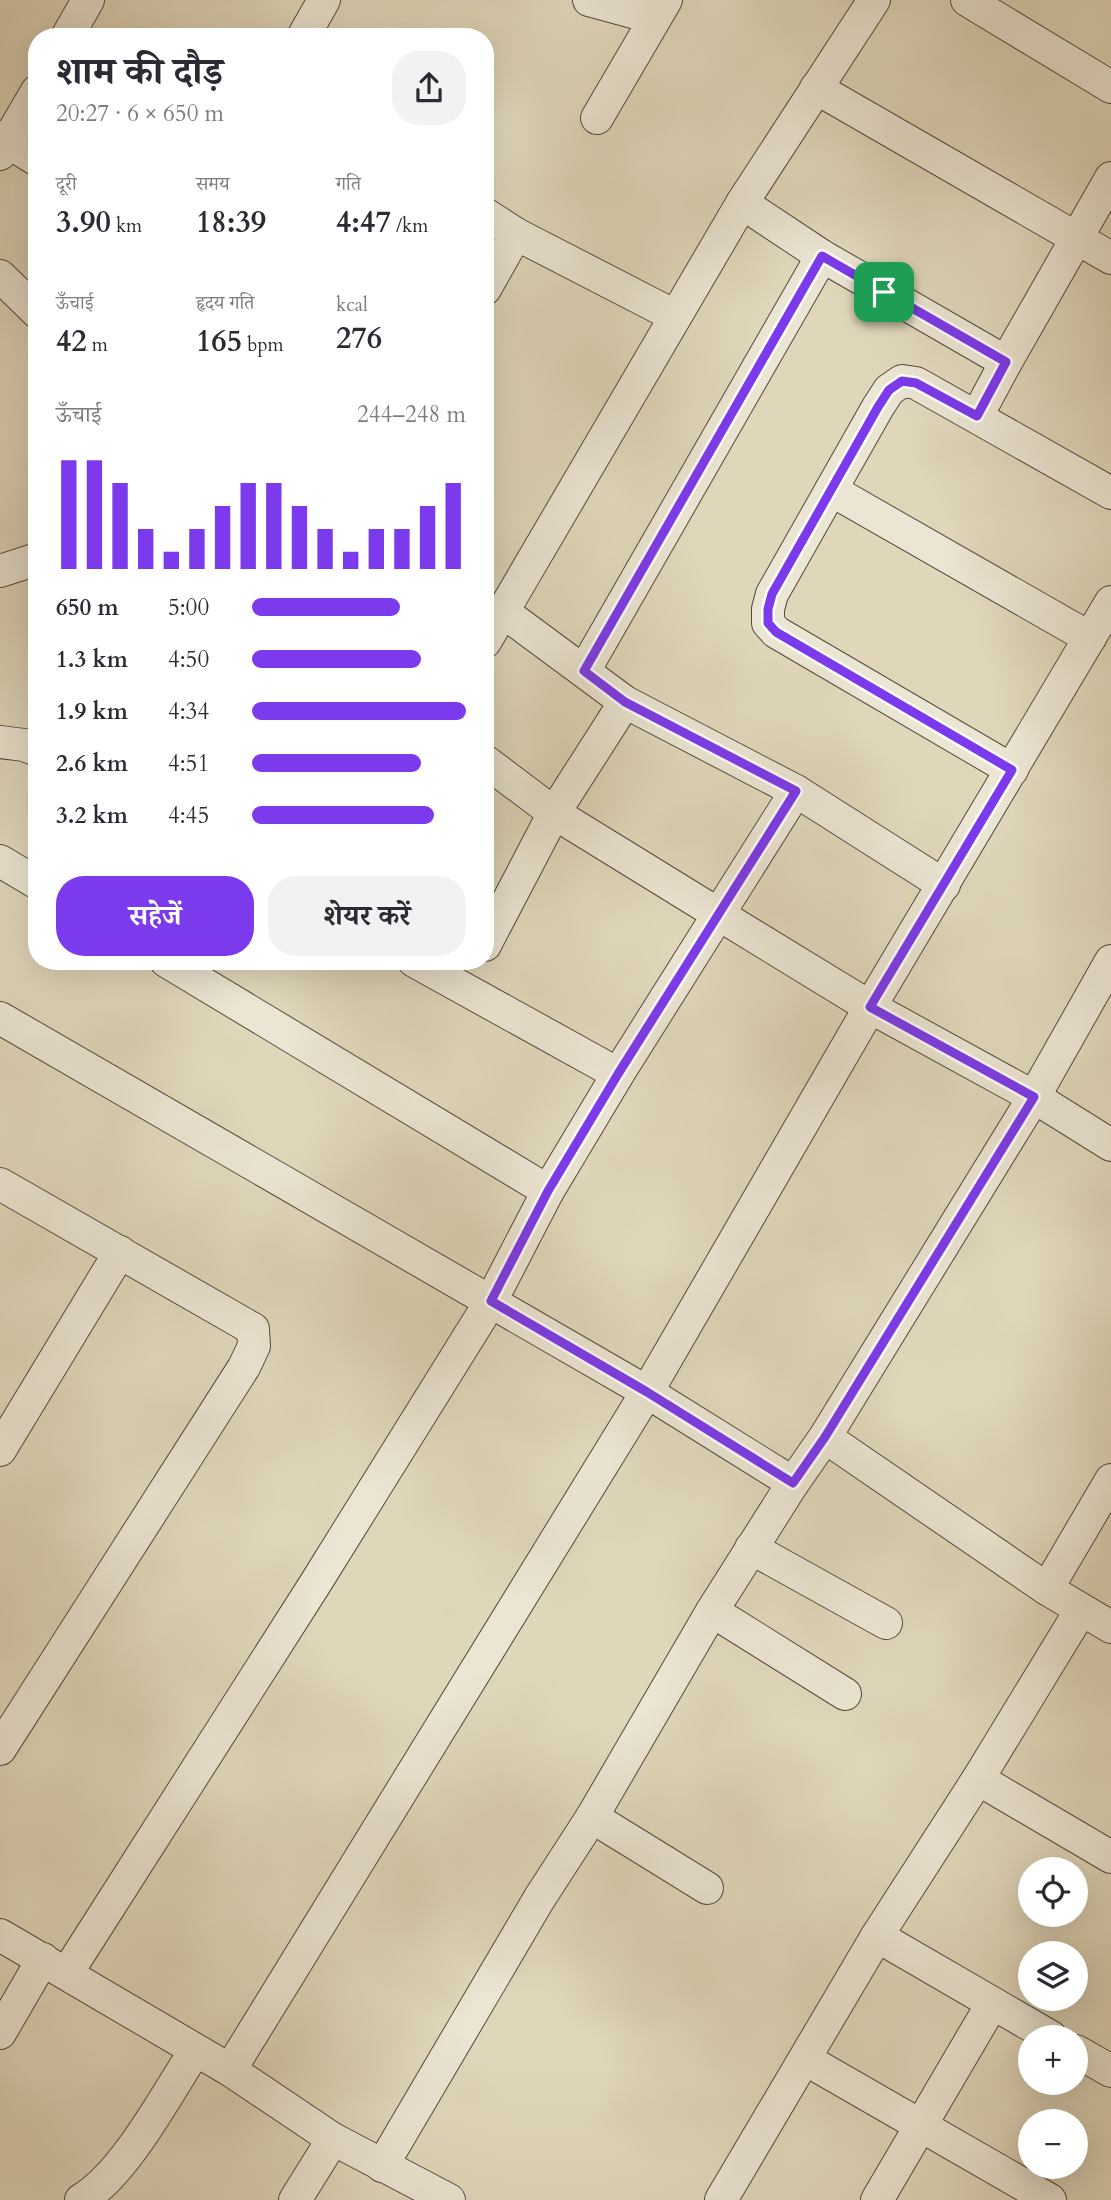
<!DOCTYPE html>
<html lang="hi">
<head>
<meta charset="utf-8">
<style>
  :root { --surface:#fff; --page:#f2f2f3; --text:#2b2b33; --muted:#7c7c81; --accent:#7c3aed }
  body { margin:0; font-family:Cardo,"Noto Serif Devanagari",serif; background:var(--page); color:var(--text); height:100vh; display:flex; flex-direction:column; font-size:26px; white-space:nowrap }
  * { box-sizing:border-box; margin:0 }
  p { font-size:23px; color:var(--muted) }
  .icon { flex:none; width:38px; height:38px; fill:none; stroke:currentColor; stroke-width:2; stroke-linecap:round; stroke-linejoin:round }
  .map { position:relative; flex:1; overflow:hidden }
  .sheet { position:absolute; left:28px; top:28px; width:466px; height:942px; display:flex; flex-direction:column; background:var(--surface); border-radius:28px; box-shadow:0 7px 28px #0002 }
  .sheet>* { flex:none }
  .buttons { position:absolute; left:1018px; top:1857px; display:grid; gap:14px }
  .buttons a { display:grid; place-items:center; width:70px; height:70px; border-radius:50%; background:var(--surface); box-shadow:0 7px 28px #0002; font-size:35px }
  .pin { position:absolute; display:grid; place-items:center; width:60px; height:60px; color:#fff; margin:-30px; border-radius:14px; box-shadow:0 4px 10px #0006 }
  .round { display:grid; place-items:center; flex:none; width:74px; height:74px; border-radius:28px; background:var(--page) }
  .head { display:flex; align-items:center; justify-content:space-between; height:119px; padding:0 28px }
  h1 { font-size:38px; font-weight:700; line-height:52px }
  .figures { display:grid; grid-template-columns:repeat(3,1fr); gap:10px; height:119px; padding:7px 28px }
  .figures div { display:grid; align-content:center }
  .figures b { font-size:30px; font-weight:700 }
  .figures small { font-size:19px; font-weight:400 }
  .figures p { font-size:19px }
  .chart { height:196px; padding:14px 28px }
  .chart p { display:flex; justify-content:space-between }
  .chart svg { width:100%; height:126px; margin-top:7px; stroke:var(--accent); stroke-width:6 }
  .cta { display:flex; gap:14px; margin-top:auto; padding:14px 28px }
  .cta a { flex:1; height:80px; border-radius:28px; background:var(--accent); color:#fff; font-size:28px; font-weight:700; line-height:80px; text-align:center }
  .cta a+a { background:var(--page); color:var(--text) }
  ul { padding:0 28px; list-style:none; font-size:23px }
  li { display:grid; grid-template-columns:112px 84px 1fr; align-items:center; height:52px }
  li i { height:18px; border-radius:9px; background:var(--accent) }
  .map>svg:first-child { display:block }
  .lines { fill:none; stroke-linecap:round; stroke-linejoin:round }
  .street-casing { stroke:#55493b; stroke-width:34 }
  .street { stroke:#ebe5d3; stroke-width:32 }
  .route-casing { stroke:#fff; stroke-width:14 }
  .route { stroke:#7c3aed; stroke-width:9 }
</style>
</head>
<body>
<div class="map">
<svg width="1111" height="2200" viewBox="0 0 1111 2200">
  <rect width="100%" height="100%" fill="#e0d7bb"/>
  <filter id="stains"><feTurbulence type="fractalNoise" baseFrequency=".00286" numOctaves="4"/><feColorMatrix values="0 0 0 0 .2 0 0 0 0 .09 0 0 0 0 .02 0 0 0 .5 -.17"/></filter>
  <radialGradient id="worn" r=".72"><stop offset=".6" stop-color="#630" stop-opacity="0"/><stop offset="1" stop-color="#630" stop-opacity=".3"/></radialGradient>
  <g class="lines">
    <defs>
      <g id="street">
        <polyline points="589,0 655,18"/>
        <polyline points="967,0 1111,87"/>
        <polyline points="67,37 88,0"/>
        <polyline points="303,37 324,0"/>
        <polyline points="816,88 1111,258"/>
        <polyline points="597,118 666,0"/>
        <polyline points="0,137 37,160"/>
        <polyline points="0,154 37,91"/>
        <polyline points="742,203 822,256 1006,362 1111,178"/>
        <polyline points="485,214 516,234 675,316"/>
        <polyline points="0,276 37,312"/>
        <polyline points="485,289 516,234"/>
        <polyline points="977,416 1006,362"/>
        <polyline points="831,490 1090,638"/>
        <polyline points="0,571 37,559"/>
        <polyline points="502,611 625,702 796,791 944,885"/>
        <polyline points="485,642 742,203 874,0"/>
        <polyline points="584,671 822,256"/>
        <polyline points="0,742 24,745 37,750"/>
        <polyline points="485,761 554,813 718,914 870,1007 1034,1097 1111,1145"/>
        <polyline points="1012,770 776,632 768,623 768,609 772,594 878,407 889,390 902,381 916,383 1111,493"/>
        <polyline points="0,861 37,883"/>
        <polyline points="485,945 554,813 625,702"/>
        <polyline points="166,961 548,1191"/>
        <polyline points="414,961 618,1074"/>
        <polyline points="0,1018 647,1392 793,1483"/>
        <polyline points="0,1184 253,1329 254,1346 244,1367 0,1749"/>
        <polyline points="825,1437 1047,1589 1111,1627"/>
        <polyline points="0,1450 120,1252"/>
        <polyline points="751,1548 886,1623"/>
        <polyline points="1047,1589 1111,1480"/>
        <polyline points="712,1611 845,1694"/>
        <polyline points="978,1779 1111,1857"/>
        <polyline points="592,1817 707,1888"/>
        <polyline points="0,1935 230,2070 333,2139 449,2200"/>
        <polyline points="877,1936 1051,2037"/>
        <polyline points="67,1973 315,1584 491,1301 548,1191 618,1074 796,791"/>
        <polyline points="0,2033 43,1959"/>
        <polyline points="1076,2051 1111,2071"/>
        <polyline points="805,2059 1050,2200"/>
        <polyline points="230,2070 647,1392 870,1007 1111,602"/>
        <polyline points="382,2166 539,1899 592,1817 712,1611 793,1483 825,1437 1034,1097 1111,961"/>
        <path d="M81,2200C125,2174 166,2095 195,2051"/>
        <polyline points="295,2200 333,2139"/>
        <polyline points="721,2200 877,1936 978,1779 1081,1610"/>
        <polyline points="877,2200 992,2004"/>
      </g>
    </defs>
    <!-- street casing -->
    <use href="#street" class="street-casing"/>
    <!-- street -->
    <use href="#street" class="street"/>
  </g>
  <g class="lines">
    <defs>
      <polygon id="route" points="822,256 1006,362 977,416 916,383 902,381 889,390 878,407 772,594 768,609 768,623 776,632 1012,770 870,1007 1034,1097 825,1437 793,1483 647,1392 491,1301 548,1191 618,1074 796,791 625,702 584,671"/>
    </defs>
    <!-- route casing -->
    <use href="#route" class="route-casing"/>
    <!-- route -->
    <use href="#route" class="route"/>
  </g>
  <rect width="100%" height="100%" filter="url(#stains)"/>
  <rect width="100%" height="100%" fill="url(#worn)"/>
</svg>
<div class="buttons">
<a><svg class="icon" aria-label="locate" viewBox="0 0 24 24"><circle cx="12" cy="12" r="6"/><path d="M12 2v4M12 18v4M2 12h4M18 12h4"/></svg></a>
<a><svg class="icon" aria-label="layers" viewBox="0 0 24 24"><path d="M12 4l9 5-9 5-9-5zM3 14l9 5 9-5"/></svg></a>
<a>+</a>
<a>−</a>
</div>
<div class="pin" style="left:884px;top:292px;background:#1e9e55"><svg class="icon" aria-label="arrive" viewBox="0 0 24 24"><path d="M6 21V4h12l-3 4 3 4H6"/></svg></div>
<section class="sheet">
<div class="head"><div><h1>शाम की दौड़</h1><p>20:27 · 6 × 650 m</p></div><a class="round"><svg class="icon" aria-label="share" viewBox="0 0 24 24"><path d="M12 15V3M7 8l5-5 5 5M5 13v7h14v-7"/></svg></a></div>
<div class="figures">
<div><p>दूरी</p><b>3.90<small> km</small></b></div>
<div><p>समय</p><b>18:39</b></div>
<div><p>गति</p><b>4:47<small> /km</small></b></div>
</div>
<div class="figures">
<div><p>ऊँचाई</p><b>42<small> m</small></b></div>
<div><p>हृदय गति</p><b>165<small> bpm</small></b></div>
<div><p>kcal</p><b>276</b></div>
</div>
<div class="chart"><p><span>ऊँचाई</span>244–248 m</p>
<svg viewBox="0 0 160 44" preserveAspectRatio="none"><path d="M5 44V6M15 44V6M25 44V14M35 44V30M45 44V38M55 44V30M65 44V22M75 44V14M85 44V14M95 44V22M105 44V30M115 44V38M125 44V30M135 44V30M145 44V22M155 44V14"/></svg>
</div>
<ul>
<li><b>650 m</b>5:00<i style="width:69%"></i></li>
<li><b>1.3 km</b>4:50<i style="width:79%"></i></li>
<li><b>1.9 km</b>4:34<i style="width:100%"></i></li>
<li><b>2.6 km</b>4:51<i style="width:79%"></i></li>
<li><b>3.2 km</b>4:45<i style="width:85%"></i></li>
</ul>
<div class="cta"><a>सहेजें</a><a>शेयर करें</a></div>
</section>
</div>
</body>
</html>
